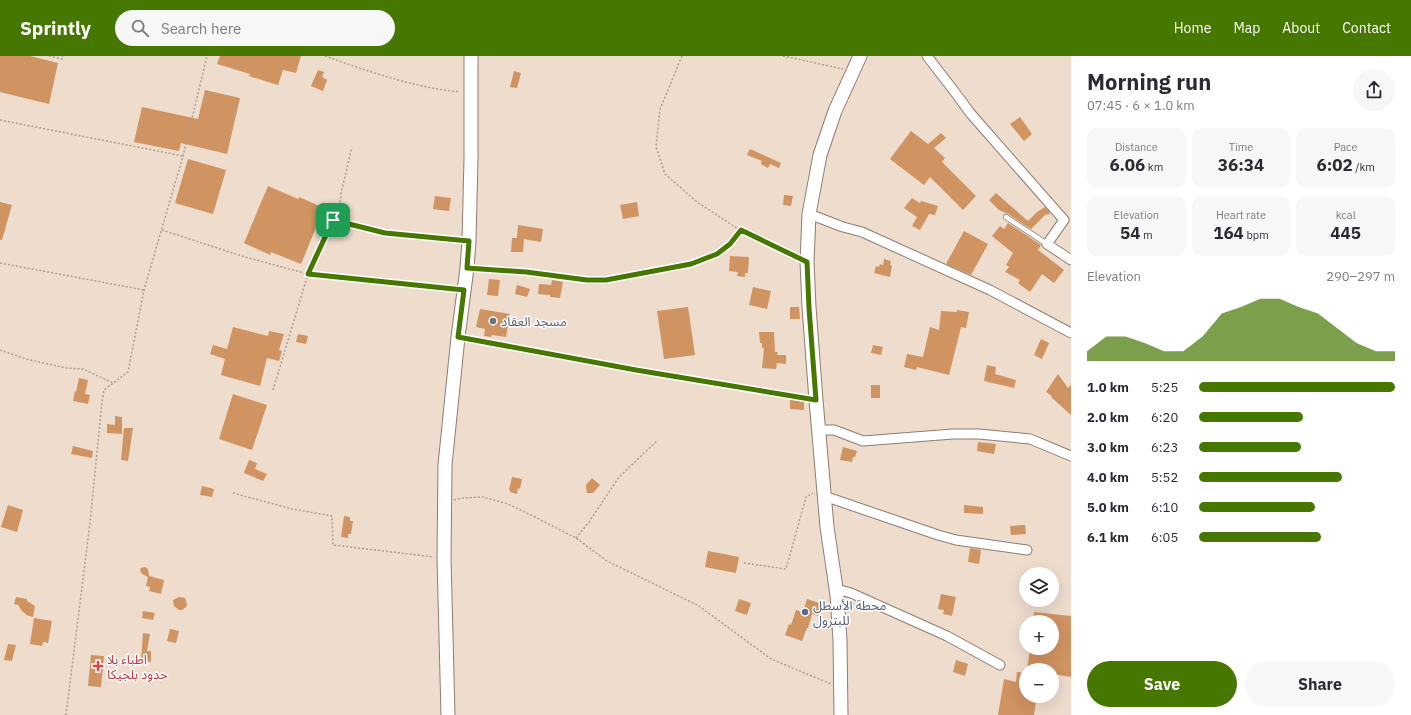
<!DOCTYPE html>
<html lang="en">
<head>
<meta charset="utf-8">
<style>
  :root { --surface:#fff; --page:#f7f7f7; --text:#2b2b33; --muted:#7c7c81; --accent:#467700 }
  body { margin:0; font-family:"IBM Plex Sans","Noto Sans Arabic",sans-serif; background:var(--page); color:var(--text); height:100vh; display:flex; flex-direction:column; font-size:15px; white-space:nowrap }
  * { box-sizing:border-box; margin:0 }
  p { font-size:13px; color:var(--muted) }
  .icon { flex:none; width:22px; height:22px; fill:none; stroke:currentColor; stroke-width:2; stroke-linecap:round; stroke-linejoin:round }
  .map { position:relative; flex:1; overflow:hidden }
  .sheet { display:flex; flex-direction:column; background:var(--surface); width:340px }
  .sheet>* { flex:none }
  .fabs { position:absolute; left:1019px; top:511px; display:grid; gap:8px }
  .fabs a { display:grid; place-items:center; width:40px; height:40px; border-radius:50%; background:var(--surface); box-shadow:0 4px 16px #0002; font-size:20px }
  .pin { position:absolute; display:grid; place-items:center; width:34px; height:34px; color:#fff; margin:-17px; border-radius:8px; box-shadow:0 2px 6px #0006 }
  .round { display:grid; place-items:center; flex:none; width:42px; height:42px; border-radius:21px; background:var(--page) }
  .summary { display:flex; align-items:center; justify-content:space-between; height:68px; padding:0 16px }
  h1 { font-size:22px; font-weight:800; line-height:30px }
  .metrics { display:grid; grid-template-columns:repeat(3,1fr); gap:6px; height:68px; padding:4px 16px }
  .metrics div { display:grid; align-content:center; border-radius:10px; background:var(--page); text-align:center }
  .metrics b { font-size:17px; font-weight:800 }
  .metrics small { font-size:11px; font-weight:400 }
  .metrics p { font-size:11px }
  .chart { height:112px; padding:8px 16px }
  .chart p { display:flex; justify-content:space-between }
  .chart svg { width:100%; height:72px; margin-top:4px; fill:var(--accent); opacity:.7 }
  .button { display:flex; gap:8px; margin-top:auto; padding:8px 16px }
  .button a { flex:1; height:46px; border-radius:24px; background:var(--accent); color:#fff; font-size:16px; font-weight:800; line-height:46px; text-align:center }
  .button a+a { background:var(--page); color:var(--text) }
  ul { padding:0 16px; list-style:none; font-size:13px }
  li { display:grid; grid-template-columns:64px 48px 1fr; align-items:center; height:30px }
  li i { height:10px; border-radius:5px; background:var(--accent) }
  header { display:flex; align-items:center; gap:24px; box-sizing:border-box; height:56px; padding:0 20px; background:var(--accent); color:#fff }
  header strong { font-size:19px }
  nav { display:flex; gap:22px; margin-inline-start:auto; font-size:14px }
  .search { width:280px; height:36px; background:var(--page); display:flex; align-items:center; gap:10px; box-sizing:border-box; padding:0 14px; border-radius:22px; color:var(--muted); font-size:15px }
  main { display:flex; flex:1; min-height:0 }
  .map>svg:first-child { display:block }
  .building { fill:#d09362 }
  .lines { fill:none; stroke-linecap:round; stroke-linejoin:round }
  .lane-casing { stroke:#8e7d70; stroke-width:6 }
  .street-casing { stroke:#8e7d70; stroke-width:11 }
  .secondary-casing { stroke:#8e7d70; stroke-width:15 }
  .path { stroke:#ac9e92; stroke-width:1.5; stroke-dasharray:2 2; stroke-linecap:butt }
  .lane { stroke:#fff; stroke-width:4.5 }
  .street { stroke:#fff; stroke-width:9 }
  .secondary { stroke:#fff; stroke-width:13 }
  .route-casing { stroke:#fff; stroke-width:8 }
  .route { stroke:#467700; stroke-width:5 }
  .worship-dot { fill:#6b7280; stroke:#fff; stroke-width:1.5 }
  .service-dot { fill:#5c6f8a; stroke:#fff; stroke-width:1.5 }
  .health-dot { fill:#e0444e; stroke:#fff; stroke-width:1.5 }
  .labels { text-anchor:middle; stroke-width:3; stroke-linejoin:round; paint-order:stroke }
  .worship-label { font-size:13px; fill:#5b616d; stroke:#fff; text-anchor:start }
  .service-label { font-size:13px; fill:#4e5e75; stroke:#fff; text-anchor:start }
  .health-label { font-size:13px; fill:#be3a42; stroke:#fff; text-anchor:start }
</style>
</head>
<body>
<header>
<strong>Sprintly</strong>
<div class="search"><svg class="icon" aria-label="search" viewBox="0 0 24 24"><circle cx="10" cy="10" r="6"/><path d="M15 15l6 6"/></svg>Search here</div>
<nav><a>Home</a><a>Map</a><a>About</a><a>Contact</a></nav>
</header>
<main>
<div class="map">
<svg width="1071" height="659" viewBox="0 0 1071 659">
  <rect width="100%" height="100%" fill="#eedccd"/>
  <!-- building -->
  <g class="building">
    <polygon points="0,0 30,0 58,7 49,48 0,36"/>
    <polygon points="220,0 301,0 296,17 283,14 278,29 249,20 250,18 217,8"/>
    <polygon points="318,14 324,16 322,21 327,24 323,35 311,30"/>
    <polygon points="514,15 521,17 517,32 510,31"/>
    <polygon points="205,34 240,42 227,98 181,87 179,95 134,86 142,51 198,63"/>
    <polygon points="1020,61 1032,78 1024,85 1010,68"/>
    <polygon points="911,75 928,88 941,77 946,82 934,92 945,102 942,106 976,140 963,154 930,121 924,129 890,103"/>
    <polygon points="750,93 781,107 779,112 770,108 768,112 761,108 762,105 747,99"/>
    <polygon points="188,103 226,114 213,158 175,147"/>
    <polygon points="268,130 298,143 299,141 324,152 301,208 271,196 270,199 244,187"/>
    <polygon points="996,137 1028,165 1037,156 1045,151 1050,157 1048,159 1046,158 1031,173 1008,158 999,154 989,144"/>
    <polygon points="784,139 793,140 791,150 783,149"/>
    <polygon points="435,140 451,142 449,155 433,153"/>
    <polygon points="912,142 920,147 921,145 938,150 935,159 929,158 920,174 912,170 917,161 904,152"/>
    <polygon points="0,146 12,149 2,184 0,184"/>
    <polygon points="637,146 639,160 623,163 620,149"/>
    <polygon points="1008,167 1041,189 1038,194 1064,214 1054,227 1042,218 1030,236 1018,227 1020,224 1005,216 1009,211 1006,209 1013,197 992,180 1000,170 1004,173"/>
    <polygon points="518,169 543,173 541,186 524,183 523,196 511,196 512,182 517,182"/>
    <polygon points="964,175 988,188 971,219 946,208"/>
    <polygon points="730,200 749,201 748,217 745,217 745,221 737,220 738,216 729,215"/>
    <polygon points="884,203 891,205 890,209 892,210 890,221 874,217 876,210 879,211 880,208 883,209"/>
    <polygon points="489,223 500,224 498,240 487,239"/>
    <polygon points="552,224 563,226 560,242 550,241 550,239 538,238 539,228 551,229"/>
    <polygon points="517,229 530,233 527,241 515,238"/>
    <polygon points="753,231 771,235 767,253 749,249"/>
    <polygon points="688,251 695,299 664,303 657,255"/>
    <polygon points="790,251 799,251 800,263 790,263"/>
    <polygon points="480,253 510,258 506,281 492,279 491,281 484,280 485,273 476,271"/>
    <polygon points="957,254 969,256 966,272 961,271 949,319 917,311 916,314 904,311 907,298 923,301 930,271 939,274 941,255 957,256"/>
    <polygon points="233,271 268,280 269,275 284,278 279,294 282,295 279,305 267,302 260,330 221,319 225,303 210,298 213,289 227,293"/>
    <polygon points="759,276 774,276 775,296 778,296 777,299 786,299 786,308 777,307 776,313 762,312 764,292 762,292 762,287 760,287"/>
    <polygon points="298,278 308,280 306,288 296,286"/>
    <polygon points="1041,283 1049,287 1042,303 1034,299"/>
    <polygon points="873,289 883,291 881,299 871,297"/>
    <polygon points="987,309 996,311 995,318 1016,324 1014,332 984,325"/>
    <polygon points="1058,318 1068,332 1071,329 1071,359 1051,341 1052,340 1046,336"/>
    <polygon points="79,322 88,324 85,338 90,339 88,348 73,345 75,335 76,336"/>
    <rect x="871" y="329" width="9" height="13"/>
    <polygon points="233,338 267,349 252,394 219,383"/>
    <polygon points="790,344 804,345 804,354 790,353"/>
    <polygon points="115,360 122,361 122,378 107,377 107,368 115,369"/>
    <polygon points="124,372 133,372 128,405 121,404"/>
    <polygon points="978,386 996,388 994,398 977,395"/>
    <polygon points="73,390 93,395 92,402 71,398"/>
    <polygon points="843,391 857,395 855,401 853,401 852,406 840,404"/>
    <polygon points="249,404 257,407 255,413 267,418 263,425 244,417"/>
    <polygon points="512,421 522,423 520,433 518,432 517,438 510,436 510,434 509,434"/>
    <polygon points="592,422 600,429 593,437 587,437 586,429"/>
    <polygon points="202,430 214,433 212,441 200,439"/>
    <polygon points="8,449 23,454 17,476 1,471"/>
    <polygon points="964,449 983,451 983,458 964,457"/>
    <polygon points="344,460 350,461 350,465 353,465 351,478 348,478 348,482 341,481"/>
    <polygon points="1025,469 1026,478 1011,479 1010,470"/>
    <polygon points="970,492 981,494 979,508 968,506"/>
    <polygon points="708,495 739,501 736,517 705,511"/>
    <polygon points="145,511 148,513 149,520 164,524 161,538 149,535 150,531 146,530 148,521 142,518 140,514 141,512"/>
    <polygon points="941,538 956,541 952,560 943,558 944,554 938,553"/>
    <polygon points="16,541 27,543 27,545 35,550 33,561 26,559 26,558 22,555 18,549 14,548"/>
    <polygon points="179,541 185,542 187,548 186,551 182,554 179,554 174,550 173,544"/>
    <polygon points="739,543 751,547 747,559 735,555"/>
    <polygon points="807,543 822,548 819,560 812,558 808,572 807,572 802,585 785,579 789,568 791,569 796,554 803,556"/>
    <polygon points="143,555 155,557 153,564 142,562"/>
    <polygon points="1034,556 1071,560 1071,621 1052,618 1052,614 1027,614 1030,592 1052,592 1052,566 1033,566"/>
    <polygon points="34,562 52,565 48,587 43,586 42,590 30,588"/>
    <polygon points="170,573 179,575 176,587 167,585"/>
    <polygon points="143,577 150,578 147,595 151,595 151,606 141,605"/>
    <polygon points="8,588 16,589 12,605 4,604"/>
    <polygon points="91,599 104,600 101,631 88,630"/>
    <polygon points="956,604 968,608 965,620 953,616"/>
    <polygon points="1017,616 1025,617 1023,627 1026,628 1026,640 1037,640 1034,659 998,659 1004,623 1016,626"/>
  </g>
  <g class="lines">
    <defs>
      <polyline id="lane" points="1006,161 1047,188"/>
      <g id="street">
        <polyline points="927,0 954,35 971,58 1064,164 1047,188 1071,204"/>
        <polyline points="809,158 843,171 862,176 990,234 1071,277"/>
        <polyline points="818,374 834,374 863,385 953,378 979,378 1030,383 1071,400"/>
        <polyline points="824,440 938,479 956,484 1027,494"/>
        <polyline points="837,533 851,537 947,580 1000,609"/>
      </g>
      <g id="secondary">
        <polyline points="448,659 444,502 445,409 458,281 467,212 469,185 471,102 471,0"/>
        <polyline points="841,659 840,585 837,539 827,471 816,344 809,251 807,206 809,158 820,99 835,55 860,0"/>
      </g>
    </defs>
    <!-- lane casing -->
    <use href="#lane" class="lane-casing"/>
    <!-- street casing -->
    <use href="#street" class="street-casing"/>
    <!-- secondary casing -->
    <use href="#secondary" class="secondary-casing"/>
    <!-- path -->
    <g class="path">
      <polyline points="49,0 62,3 63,0"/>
      <path d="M325,0C367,15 416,32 460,36"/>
      <polyline points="682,0 660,53 656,91 665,118 697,146 741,175 796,201"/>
      <polyline points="783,0 843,13"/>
      <polyline points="0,64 183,100"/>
      <polyline points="333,164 385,177 459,184"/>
      <polyline points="162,174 245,201 308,218 454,233"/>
      <polyline points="0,207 144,234"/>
      <polyline points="477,213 526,216 587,224 606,224 691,208 717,198 730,187 741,175"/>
      <polyline points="469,283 636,314 806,342"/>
      <polyline points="0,294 26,303 66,312 83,313 113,327"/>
      <polyline points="273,334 308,218 340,149 341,137 352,91"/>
      <polyline points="233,437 292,453 332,460 333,489 434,501"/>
      <polyline points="454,444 462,442 483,441 508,448 535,461 576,482 607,505 699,550 771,603 831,628"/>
      <polyline points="576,482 589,466 619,421 658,384"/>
      <polyline points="744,507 786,513 806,441 813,437"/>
      <polyline points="66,659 90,467 102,346 104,334 128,316 144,234 183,100 207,0"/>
    </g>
    <!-- lane -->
    <use href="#lane" class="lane"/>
    <!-- street -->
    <use href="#street" class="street"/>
    <!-- secondary -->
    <use href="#secondary" class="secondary"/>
  </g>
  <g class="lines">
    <defs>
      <polygon id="route" points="333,164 385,177 469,185 467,212 526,216 587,224 606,224 691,208 717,198 730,188 741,174 807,206 809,252 816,344 636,314 458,281 464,234 308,218"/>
    </defs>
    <!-- route casing -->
    <use href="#route" class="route-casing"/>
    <!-- route -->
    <use href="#route" class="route"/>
  </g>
  <!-- markers -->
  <circle class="worship-dot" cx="493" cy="265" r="4"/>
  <circle class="service-dot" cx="805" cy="556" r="4"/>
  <path class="health-dot" d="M96 604h4v4h4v4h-4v4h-4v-4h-4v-4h4z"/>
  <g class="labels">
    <!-- worship labels -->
    <g class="worship-label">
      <text x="501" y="270">مسجد العقاد</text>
    </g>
    <!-- service labels -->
    <g class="service-label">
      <text x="813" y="554">محطة الأسطل<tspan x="813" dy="15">للبترول</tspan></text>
    </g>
    <!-- health labels -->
    <g class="health-label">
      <text x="107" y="608">اطباء بلا<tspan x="107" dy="15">حدود بلجيكا</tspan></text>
    </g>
  </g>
</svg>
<div class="fabs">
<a><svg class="icon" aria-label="layers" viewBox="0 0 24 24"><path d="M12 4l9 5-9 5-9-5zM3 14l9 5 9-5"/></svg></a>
<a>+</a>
<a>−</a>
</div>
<div class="pin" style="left:333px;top:164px;background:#1e9e55"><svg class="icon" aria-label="arrive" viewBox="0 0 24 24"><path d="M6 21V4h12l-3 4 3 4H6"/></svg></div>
</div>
<section class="sheet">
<div class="summary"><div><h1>Morning run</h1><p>07:45 · 6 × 1.0 km</p></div><a class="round"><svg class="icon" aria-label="share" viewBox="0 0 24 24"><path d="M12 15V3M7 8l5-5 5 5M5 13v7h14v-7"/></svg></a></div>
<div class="metrics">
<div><p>Distance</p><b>6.06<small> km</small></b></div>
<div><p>Time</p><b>36:34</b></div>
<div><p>Pace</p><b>6:02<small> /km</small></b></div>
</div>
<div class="metrics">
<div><p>Elevation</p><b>54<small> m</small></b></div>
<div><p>Heart rate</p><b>164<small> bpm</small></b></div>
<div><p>kcal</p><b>445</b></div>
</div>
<div class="chart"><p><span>Elevation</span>290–297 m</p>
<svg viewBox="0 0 160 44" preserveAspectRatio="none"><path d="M0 44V38L10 29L20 29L30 33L40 38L50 38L60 29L70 15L80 11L90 6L100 6L110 11L120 15L130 24L140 33L150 38L160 38V44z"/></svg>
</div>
<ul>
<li><b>1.0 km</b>5:25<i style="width:100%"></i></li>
<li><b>2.0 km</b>6:20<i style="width:53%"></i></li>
<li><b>3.0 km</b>6:23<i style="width:52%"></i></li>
<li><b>4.0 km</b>5:52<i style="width:73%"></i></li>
<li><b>5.0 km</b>6:10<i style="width:59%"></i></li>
<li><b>6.1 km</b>6:05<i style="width:62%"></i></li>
</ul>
<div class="button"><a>Save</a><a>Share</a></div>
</section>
</main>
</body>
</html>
